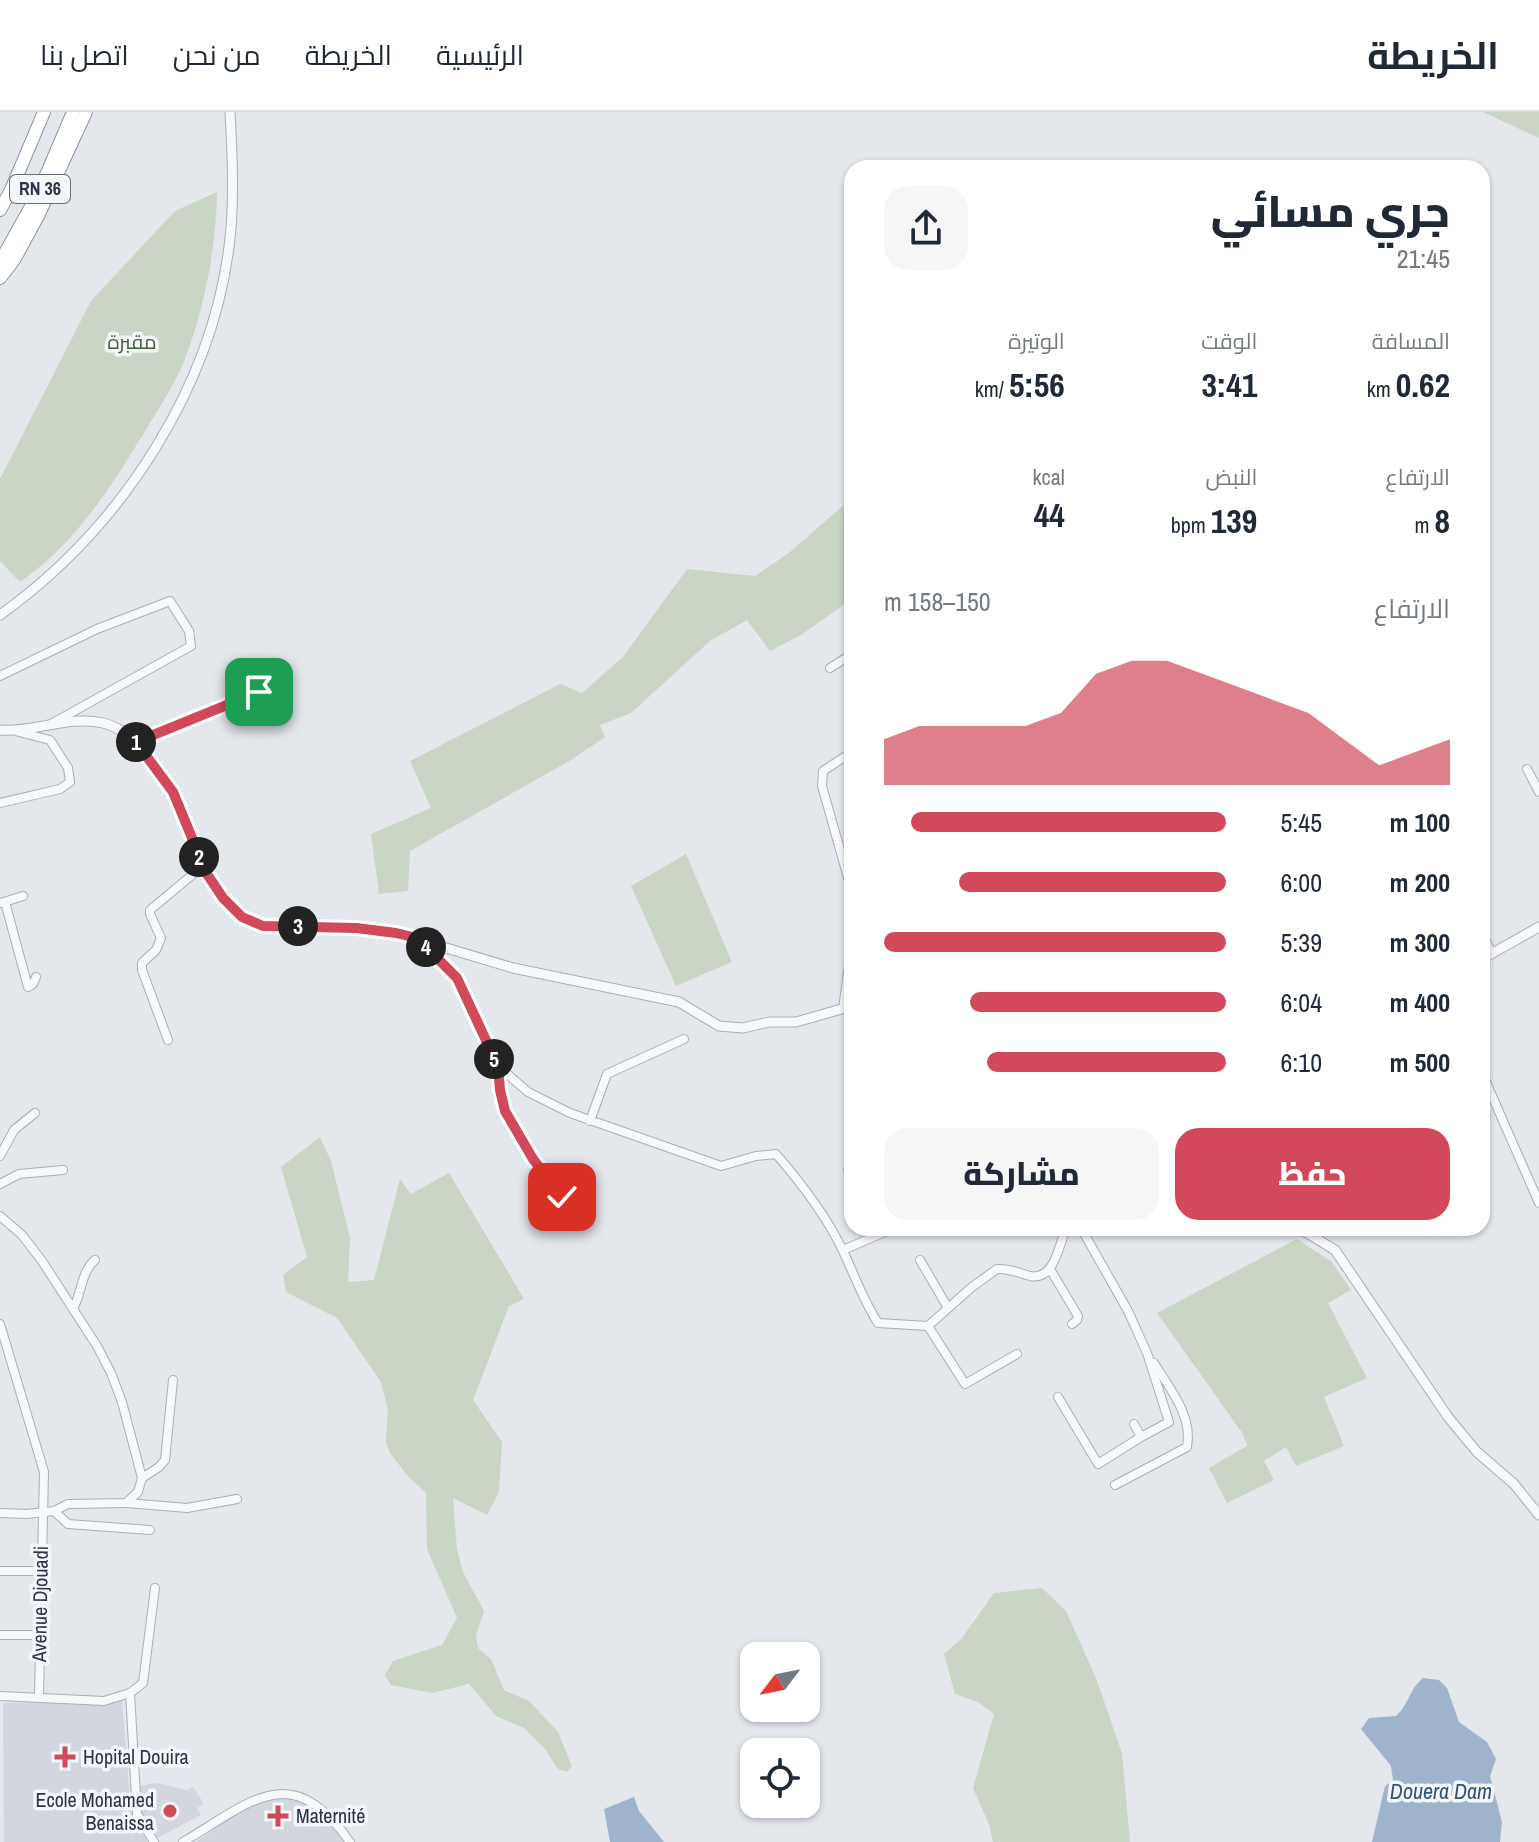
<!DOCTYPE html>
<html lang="ar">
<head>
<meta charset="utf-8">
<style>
  :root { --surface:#fff; --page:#f6f6f7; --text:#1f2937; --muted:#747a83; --line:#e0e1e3; --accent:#d1495b }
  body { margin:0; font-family:"Archivo Narrow",Cairo,sans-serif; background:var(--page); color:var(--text); direction:rtl; height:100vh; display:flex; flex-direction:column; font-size:30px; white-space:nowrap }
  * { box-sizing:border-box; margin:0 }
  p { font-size:26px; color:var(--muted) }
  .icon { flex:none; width:44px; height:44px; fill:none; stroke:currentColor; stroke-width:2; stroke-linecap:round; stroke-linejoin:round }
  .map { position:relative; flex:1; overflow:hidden; direction:ltr }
  .drawer { position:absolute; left:844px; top:48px; width:646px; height:1076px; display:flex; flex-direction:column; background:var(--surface); border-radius:24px; box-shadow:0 2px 6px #0004; direction:rtl }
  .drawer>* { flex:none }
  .needle { width:52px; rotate:238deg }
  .tools { position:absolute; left:740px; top:1530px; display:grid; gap:16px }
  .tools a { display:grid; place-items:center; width:80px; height:80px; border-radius:16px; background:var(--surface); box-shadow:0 2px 6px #0004; font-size:40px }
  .pin { position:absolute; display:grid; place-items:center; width:68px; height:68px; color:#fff; margin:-34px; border-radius:16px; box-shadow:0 4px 12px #0006 }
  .km { position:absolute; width:40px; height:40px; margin:-20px; border-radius:50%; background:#222; color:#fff; font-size:22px; line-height:40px; text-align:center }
  .round { display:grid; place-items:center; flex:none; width:84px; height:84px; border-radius:24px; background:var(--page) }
  .headline { display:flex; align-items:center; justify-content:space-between; height:136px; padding:0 40px }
  h1 { font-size:44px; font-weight:800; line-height:60px }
  .figures { display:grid; grid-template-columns:repeat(3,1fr); gap:12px; height:136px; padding:8px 40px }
  .figures div { display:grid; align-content:center }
  .figures b { font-size:34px; font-weight:800 }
  .figures small { font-size:22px; font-weight:400 }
  .figures p { font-size:22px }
  .chart { height:224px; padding:16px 40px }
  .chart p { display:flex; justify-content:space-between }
  .chart svg { width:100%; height:144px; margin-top:8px; fill:var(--accent); opacity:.7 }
  .cta { display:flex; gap:16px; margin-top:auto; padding:16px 40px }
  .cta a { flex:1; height:92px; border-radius:24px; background:var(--accent); color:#fff; font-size:32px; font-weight:800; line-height:92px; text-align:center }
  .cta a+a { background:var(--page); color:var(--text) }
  ul { padding:0 40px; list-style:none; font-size:26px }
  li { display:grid; grid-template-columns:128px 96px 1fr; align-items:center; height:60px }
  li i { height:20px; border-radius:10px; background:var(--accent) }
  header { display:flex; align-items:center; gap:48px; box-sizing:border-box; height:112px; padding:0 40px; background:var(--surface); border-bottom:2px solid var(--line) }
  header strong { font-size:38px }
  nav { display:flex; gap:44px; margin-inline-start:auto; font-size:28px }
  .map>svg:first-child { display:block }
  .built { fill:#d2d6de }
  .green { fill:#c9d6c5 }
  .water { fill:#9fb4cc }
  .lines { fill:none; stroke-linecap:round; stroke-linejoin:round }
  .minor-casing { stroke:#a9aeb7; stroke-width:10 }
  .tertiary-casing { stroke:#a9aeb7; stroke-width:11 }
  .trunk-casing { stroke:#8b94a3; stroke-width:14 }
  .minor { stroke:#f7f8fa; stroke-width:8 }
  .tertiary { stroke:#f7f8fa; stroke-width:9 }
  .trunk { stroke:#fff; stroke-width:12 }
  .route-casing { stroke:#fff; stroke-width:16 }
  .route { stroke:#d1495b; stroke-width:10 }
  .poi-dot { fill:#d1495b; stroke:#f4f6f9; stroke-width:3 }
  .labels { text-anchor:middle; stroke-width:7; stroke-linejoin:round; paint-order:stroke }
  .shield { fill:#f4f6f9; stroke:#676e7b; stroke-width:2 }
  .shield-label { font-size:18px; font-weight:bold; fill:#2b3445 }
  .park-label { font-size:20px; fill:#3f6138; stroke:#f4f6f9 }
  .street-label { font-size:20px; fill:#2b3445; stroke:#f4f6f9 }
  .poi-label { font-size:20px; fill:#2b3445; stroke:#f4f6f9; text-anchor:start }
  .water-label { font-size:22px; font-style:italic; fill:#34527a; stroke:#f4f6f9 }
</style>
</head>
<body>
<header>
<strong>الخريطة</strong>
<nav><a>الرئيسية</a><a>الخريطة</a><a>من نحن</a><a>اتصل بنا</a></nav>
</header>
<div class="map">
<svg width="1539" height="1730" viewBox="0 0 1539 1730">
  <rect width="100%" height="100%" fill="#e4e7ec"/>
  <!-- built -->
  <g class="built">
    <polygon points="122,1588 131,1699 147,1730 4,1730 3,1591"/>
    <polygon points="157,1671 187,1678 193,1675 204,1692 197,1696 201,1703 155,1727 138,1694 144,1690 138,1674"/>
    <polygon points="286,1685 302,1690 317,1699 331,1710 346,1730 196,1730 244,1696 258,1688"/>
  </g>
  <!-- green -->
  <g class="green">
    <polygon points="1483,0 1539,0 1539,26"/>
    <path d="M217,80C216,136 205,194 185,247C176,271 160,294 147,316C111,375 77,430 20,470L0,449V367L91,189L175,99Z"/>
    <polygon points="852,386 852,487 801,523 770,539 747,508 710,529 631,601 600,613 605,625 571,648 410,739 408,779 379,782 371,722 431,696 410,649 560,572 582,581 623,545 687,457 755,464 790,440"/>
    <polygon points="686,742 732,850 676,874 631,774"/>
    <polygon points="320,1025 331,1049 350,1126 348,1170 374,1168 400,1067 411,1082 449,1061 524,1187 509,1194 473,1288 502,1330 499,1380 487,1403 453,1386 457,1437 463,1460 484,1499 476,1523 478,1536 491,1547 504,1578 529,1589 558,1620 572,1654 567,1660 558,1657 545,1637 524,1616 496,1604 469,1572 432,1581 391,1573 385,1563 393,1549 442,1533 457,1506 427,1437 426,1381 407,1363 390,1341 386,1330 388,1298 381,1270 337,1206 286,1180 283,1163 307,1145 281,1055"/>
    <polygon points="1297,1127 1332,1150 1351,1178 1328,1191 1367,1266 1324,1285 1344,1334 1296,1354 1286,1335 1264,1349 1274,1368 1227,1391 1209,1356 1247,1334 1243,1322 1157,1201"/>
    <polygon points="1042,1476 1066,1499 1096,1566 1122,1641 1130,1730 993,1730 989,1712 973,1676 994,1602 978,1590 955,1582 944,1542 962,1526 994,1481"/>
  </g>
  <!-- water -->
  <g class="water">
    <path d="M1423,1566L1439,1568L1447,1576L1459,1610L1487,1630L1496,1647L1490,1664L1502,1710L1500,1730H1372L1385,1674L1393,1668L1391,1654L1361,1617L1369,1606L1396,1604C1410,1591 1408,1579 1423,1566Z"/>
    <polygon points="634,1685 639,1699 664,1730 610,1730 604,1697"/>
  </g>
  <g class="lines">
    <defs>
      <g id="minor">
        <polyline points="830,556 852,542"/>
        <polyline points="0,564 97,517 170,489 189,519 191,534 51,612"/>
        <polyline points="136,630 259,580"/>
        <polyline points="852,640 823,659 822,674 852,780"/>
        <polyline points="1527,657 1539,680"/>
        <polyline points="0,691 60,677 70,670 68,656 50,628 19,620"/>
        <polyline points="5,790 28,875 33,872 36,865"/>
        <polyline points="1,791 23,784"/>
        <polyline points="1482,821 1492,842"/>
        <path d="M418,827L457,866L498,954L528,980L570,1001L721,1054L756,1044L776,1042C802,1072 826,1103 843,1139C855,1164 863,1188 878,1211L928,1214L972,1175L997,1157C1009,1156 1019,1161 1030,1164C1054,1169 1059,1134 1066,1116"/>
        <polyline points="843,897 852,831"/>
        <polyline points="168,928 142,858 142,851 156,838 161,826 150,802 150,798 203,754"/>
        <path d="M498,954C502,1009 529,1042 562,1085"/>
        <polyline points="1482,961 1539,1091"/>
        <polyline points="590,1009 607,962 684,927"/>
        <polyline points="0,1044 14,1018 35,1001"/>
        <polyline points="848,1058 852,1055"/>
        <polyline points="0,1072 19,1062 63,1058"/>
        <polyline points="0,1104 22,1123 42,1149 97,1234 111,1261 122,1290 142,1366 138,1380 126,1391 68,1392 54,1399 27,1402 0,1401"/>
        <polyline points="1081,1116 1128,1199 1147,1241 1169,1310 1141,1325 1134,1312"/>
        <polyline points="843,1138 894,1116"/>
        <polyline points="920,1148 948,1196"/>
        <polyline points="1050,1157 1078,1204 1077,1208 1072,1212"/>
        <path d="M73,1197C82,1181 81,1160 95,1148"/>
        <polyline points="0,1212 44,1360 39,1584"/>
        <polyline points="928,1214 965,1272 1017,1242"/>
        <polyline points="1058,1285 1098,1352 1141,1325"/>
        <polyline points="142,1366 159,1355 165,1348 173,1268"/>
        <path d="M1115,1373L1187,1335C1193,1304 1170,1277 1154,1251"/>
        <polyline points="127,1391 187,1396 237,1387"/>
        <polyline points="54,1399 68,1412 150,1418"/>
        <polyline points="0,1459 40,1459"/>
        <polyline points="0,1523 38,1523"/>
        <polyline points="130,1581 137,1702 154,1730"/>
        <polyline points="0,1584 104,1589 130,1581 143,1571 155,1476"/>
        <path d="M183,1730C251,1690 291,1646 350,1730"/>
      </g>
      <g id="tertiary">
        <path d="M0,503C123,415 218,269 231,116C234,77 232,38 230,0"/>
        <path d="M0,618C34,621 68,603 103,611C121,615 135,628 147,642C157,654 167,668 174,682C197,729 206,796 263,814L356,816L396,821L513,856L679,890L719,914L743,916L769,910H796L852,894"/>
        <polyline points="1482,847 1539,815"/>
        <polyline points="1299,1116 1335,1138 1448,1305 1477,1340 1514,1372 1539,1403"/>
      </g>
      <g id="trunk">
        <polyline points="0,98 11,78 44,0"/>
        <polyline points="0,150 38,82 73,0"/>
        <polyline points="0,166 14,148 38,104 86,0"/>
      </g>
    </defs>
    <!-- minor casing -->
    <use href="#minor" class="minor-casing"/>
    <!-- tertiary casing -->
    <use href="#tertiary" class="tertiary-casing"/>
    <!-- trunk casing -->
    <use href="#trunk" class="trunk-casing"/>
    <!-- minor -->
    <use href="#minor" class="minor"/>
    <!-- tertiary -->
    <use href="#tertiary" class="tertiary"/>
    <!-- trunk -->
    <use href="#trunk" class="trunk"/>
  </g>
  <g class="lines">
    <defs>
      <polyline id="route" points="259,580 136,630 173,680 207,762 223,786 242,805 263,814 356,816 396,821 417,826 457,866 498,954 500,978 505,999 533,1047 562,1085"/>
    </defs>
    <!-- route casing -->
    <use href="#route" class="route-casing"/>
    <!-- route -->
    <use href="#route" class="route"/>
  </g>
  <!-- markers -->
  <g class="poi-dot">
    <path d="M61 1633h8v8h8v8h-8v8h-8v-8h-8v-8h8z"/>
    <circle cx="170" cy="1699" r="8"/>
    <path d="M274 1692h8v8h8v8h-8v8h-8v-8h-8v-8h8z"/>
  </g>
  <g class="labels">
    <!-- shield labels -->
    <rect class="shield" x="10" y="63" width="60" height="28" rx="6"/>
    <g class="shield-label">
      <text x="40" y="83">RN 36</text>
    </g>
    <!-- park labels -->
    <g class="park-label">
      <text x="132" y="237">مقبرة</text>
    </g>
    <!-- street labels -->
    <g class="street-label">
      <text transform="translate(40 1492) rotate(-89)" y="7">Avenue Djouadi</text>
    </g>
    <!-- poi labels -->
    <g class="poi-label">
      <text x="83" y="1652">Hopital Douira</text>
      <text x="154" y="1695" text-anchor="end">Ecole Mohamed<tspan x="154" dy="23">Benaissa</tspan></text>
      <text x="296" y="1711">Maternité</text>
    </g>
    <!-- water labels -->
    <g class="water-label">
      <text x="1441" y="1687">Douera Dam</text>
    </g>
  </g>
</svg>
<div class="tools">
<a><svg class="needle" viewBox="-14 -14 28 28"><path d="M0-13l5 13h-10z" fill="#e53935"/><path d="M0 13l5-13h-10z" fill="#747a83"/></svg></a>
<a><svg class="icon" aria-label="locate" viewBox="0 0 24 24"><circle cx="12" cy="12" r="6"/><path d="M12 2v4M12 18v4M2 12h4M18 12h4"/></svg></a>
</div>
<div class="pin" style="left:259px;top:580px;background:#1e9e55"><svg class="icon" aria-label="arrive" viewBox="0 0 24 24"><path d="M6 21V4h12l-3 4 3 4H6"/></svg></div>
<div class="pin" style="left:562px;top:1085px;background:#d93025"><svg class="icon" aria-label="check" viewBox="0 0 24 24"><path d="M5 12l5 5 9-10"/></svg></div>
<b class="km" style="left:136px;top:630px">1</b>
<b class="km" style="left:199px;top:745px">2</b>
<b class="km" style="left:298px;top:814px">3</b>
<b class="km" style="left:426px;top:835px">4</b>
<b class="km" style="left:494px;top:947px">5</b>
<section class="drawer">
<div class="headline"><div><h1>جري مسائي</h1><p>21:45</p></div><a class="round"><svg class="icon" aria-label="share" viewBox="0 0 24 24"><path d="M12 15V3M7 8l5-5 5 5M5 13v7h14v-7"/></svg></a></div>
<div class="figures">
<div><p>المسافة</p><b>0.62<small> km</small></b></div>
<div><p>الوقت</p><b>3:41</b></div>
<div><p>الوتيرة</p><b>5:56<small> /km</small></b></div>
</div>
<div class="figures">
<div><p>الارتفاع</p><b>8<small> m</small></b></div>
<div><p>النبض</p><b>139<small> bpm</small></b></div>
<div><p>kcal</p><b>44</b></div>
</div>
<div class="chart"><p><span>الارتفاع</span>150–158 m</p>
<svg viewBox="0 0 160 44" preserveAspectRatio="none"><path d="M0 44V30L10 26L20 26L30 26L40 26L50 22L60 10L70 6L80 6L90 10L100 14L110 18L120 22L130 30L140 38L150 34L160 30V44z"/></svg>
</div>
<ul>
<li><b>100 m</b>5:45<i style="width:92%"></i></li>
<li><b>200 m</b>6:00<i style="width:78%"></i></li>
<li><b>300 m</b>5:39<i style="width:100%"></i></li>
<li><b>400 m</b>6:04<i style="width:75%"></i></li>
<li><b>500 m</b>6:10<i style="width:70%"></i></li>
</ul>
<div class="cta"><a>حفظ</a><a>مشاركة</a></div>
</section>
</div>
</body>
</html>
